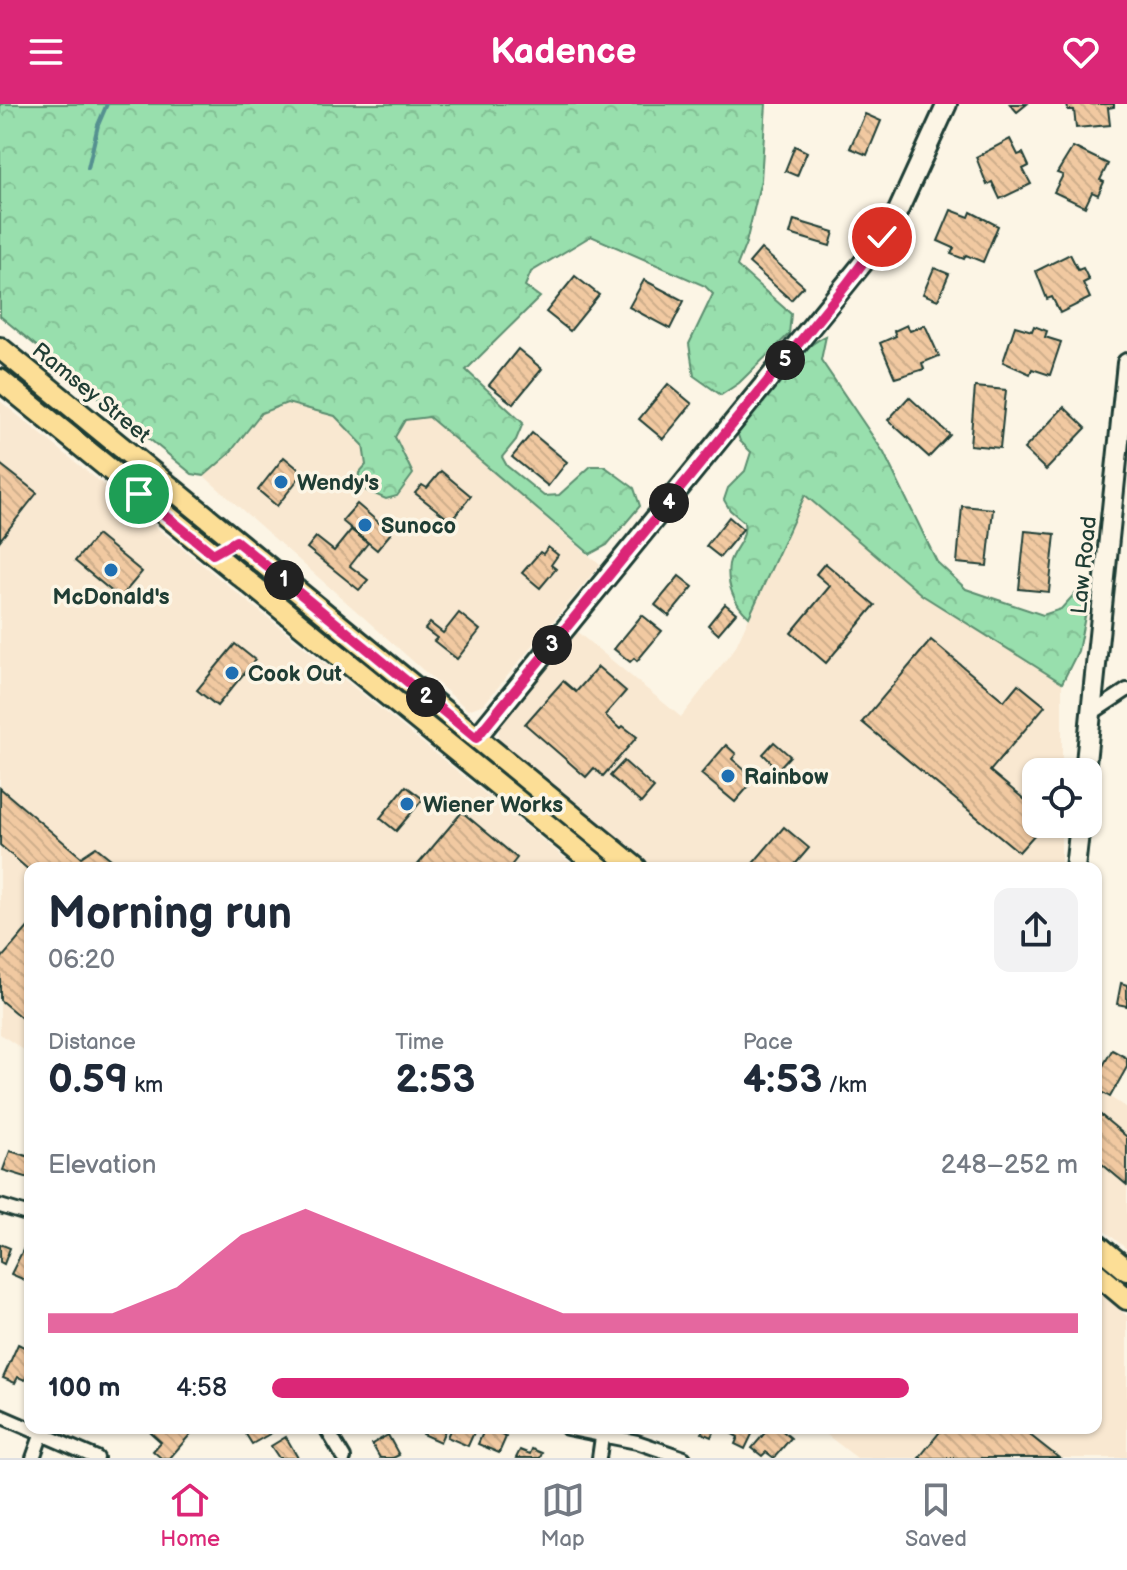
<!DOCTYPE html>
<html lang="en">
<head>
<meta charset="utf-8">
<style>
  :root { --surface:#fff; --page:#f2f2f3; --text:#1f2937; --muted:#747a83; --line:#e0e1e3; --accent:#db2777 }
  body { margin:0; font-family:"Balsamiq Sans",sans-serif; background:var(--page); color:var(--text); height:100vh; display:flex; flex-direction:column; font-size:30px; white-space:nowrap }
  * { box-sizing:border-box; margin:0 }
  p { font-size:26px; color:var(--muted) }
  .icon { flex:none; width:44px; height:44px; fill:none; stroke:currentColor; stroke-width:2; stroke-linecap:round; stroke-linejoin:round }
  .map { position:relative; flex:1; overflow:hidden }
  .details { position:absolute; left:24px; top:758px; width:1078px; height:572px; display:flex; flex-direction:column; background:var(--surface); border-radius:16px; box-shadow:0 2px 6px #0004 }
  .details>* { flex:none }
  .tools { position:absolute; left:1022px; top:654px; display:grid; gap:16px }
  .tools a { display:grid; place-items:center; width:80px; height:80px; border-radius:16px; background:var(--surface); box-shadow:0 2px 6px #0004; font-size:40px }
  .pin { position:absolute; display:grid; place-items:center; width:68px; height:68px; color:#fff; margin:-34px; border:4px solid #fff; border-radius:50%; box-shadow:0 2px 8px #0007 }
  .km { position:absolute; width:40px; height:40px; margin:-20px; border-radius:50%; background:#222; color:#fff; font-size:22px; line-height:40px; text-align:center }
  .round { display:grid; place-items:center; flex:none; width:84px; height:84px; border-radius:16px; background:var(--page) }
  .summary { display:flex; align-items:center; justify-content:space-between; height:136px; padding:0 24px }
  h1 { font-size:44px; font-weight:800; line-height:60px }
  .metrics { display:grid; grid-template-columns:repeat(3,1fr); gap:12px; height:136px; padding:8px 24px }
  .metrics div { display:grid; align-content:center }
  .metrics b { font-size:40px; font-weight:800 }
  .metrics small { font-size:22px; font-weight:400 }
  .metrics p { font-size:22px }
  .chart { height:224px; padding:16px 24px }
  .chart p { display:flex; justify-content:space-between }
  .chart svg { width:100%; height:144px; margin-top:8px; fill:var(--accent); opacity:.7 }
  ul { padding:0 24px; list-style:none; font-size:26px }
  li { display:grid; grid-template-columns:128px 96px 1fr; align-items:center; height:60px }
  li i { height:20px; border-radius:10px; background:var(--accent) }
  header { display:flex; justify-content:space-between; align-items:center; height:104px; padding:0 24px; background:var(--accent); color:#fff; font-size:36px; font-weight:800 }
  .dock { display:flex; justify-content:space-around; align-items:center; height:112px; border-top:2px solid var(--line); background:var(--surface); font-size:22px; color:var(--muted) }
  .dock a { display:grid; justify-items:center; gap:4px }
  .dock .selected { color:var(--accent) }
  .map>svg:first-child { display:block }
  .built { fill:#f9e8d1 }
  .forest { fill:url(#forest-crowns); stroke:#5c8e70; stroke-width:2 }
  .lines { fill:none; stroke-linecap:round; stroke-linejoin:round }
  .stream { stroke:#549090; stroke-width:4 }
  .building { fill:url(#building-back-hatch); stroke:#1f3d34; stroke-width:2 }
  .street-casing { stroke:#1f3d34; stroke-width:18 }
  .secondary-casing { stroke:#1f3d34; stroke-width:24 }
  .primary-casing { stroke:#1f3d34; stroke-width:26 }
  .street { stroke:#fcf5e5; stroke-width:12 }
  .secondary { stroke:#fcf5e5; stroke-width:18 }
  .primary { stroke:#fcde96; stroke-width:20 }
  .route-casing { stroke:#fff; stroke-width:16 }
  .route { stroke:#db2777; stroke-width:10 }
  .poi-dot { fill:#1f6fb2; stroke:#fcf5e5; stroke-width:3 }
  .labels { text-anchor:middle; stroke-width:7; stroke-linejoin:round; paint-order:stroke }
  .street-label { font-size:22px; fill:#1f3d34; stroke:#fcf5e5 }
  .poi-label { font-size:22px; font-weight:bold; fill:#1f3d34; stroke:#fcf5e5; text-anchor:start }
</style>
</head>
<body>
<header><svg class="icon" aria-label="menu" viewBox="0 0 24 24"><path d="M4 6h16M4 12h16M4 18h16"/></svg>Kadence<svg class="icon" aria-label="heart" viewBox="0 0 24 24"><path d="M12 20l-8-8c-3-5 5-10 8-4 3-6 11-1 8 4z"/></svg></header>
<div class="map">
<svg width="1127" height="1354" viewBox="0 0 1127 1354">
  <defs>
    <pattern id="forest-crowns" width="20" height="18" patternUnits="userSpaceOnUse" patternTransform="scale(2)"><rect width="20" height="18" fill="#98dfad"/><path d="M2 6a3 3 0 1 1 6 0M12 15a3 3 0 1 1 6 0" fill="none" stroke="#83c095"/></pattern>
    <pattern id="building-back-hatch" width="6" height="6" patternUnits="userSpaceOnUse" patternTransform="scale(2)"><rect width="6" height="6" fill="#f1c9a1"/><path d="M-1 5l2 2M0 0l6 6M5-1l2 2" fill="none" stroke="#ceae8b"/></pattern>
  </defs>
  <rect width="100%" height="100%" fill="#fcf5e5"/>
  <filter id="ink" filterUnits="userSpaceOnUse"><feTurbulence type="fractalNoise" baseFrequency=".0125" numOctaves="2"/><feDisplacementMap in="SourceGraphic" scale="16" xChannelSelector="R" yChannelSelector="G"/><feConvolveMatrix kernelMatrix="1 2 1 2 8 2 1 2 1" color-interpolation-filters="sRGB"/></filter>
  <g filter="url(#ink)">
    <!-- built -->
    <g class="built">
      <polygon points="0,297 577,764 30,764 30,950 0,930"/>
      <polygon points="287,299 335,312 363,341 366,361 408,356 395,334 405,316 429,313 600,461 484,600 468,606 204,372 228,351 261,309"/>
      <polygon points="805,391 922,491 1062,579 1062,668 1036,668 1036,720 1061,720 1061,764 653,764 499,642 499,621 576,527 681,613 735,544"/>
      <polygon points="1096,984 1127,1004 1127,1145 1096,1120"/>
      <polygon points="1096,1185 1127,1212 1127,1354 857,1354 818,1324 1096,1324"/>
    </g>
    <!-- forest -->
    <g class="forest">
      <polygon points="0,0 766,0 761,76 746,139 737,162 791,210 789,230 739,279 721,291 694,272 689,240 713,190 705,182 591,132 531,168 525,182 540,193 466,266 523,319 516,336 502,353 507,362 544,392 559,391 591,362 604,362 634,384 640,402 607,441 590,450 429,313 405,316 395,333 413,370 397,392 386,395 358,383 359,369 366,361 363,341 335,312 287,299 261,309 228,351 204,372 192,370 0,212"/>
      <path d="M826,232L821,256L884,349L937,458L966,485L1043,511L1061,505L1079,485L1091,483L1078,547L1062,579L922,491L805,391L749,513C734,500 726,480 729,460C733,443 747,438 744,418L730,406L724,396L728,384L745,367L751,348L740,337L736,325C759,298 795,245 826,232Z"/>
    </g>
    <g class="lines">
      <!-- stream -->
      <polyline class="stream" points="88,64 98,21 107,0"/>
    </g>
    <!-- building -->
    <g class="building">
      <polygon points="1010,0 1027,0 1017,8"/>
      <polygon points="1067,0 1114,0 1114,3 1108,4 1110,21 1076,24 1074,6 1068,6"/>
      <polygon points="865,10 881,17 867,51 850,44"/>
      <polygon points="1010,35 1018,51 1023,49 1029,62 1023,65 1031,80 1000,95 992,78 987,81 976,53"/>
      <polygon points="795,42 807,48 797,72 785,67"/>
      <polygon points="1073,43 1108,60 1100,76 1104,78 1098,91 1092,88 1085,103 1054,88 1063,71 1057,69"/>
      <polygon points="951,106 969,113 971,108 998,122 983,158 966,151 964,155 951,150 954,144 938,137"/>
      <polygon points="794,116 834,128 830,142 790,130"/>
      <polygon points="761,145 804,182 791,196 749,159"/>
      <polygon points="1070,150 1078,166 1083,164 1089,176 1083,179 1090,194 1060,209 1052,193 1047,195 1036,167"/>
      <polygon points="934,164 949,170 938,196 923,190"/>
      <polygon points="575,172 599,191 570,227 546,208"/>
      <polygon points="644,176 684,197 670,225 629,203"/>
      <polygon points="907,221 910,227 925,221 939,252 922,259 924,265 895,274 880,239 896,232 894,227"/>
      <polygon points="1015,222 1032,227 1034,222 1047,227 1045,233 1061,238 1050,271 1032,265 1030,270 1003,258"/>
      <polygon points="518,245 542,265 513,300 489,281"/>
      <polygon points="668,280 692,300 663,335 639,315"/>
      <polygon points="975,283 1006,286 1000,344 970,341"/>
      <polygon points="909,293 950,331 929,353 888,316"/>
      <polygon points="1064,303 1086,324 1046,366 1024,345"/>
      <polygon points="532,329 567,358 548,382 512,353"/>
      <polygon points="284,353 303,369 277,402 258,386"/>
      <polygon points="0,360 37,389 0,436"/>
      <polygon points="441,367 471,392 451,417 415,389 422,381 427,384"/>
      <polygon points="357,400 391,429 377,446 342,417"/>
      <polygon points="962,402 993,405 987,462 957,459"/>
      <polygon points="729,413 743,425 720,453 706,442"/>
      <polygon points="351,426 368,439 350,462 368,476 359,486 307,444 316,433 334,447"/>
      <polygon points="1025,427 1055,430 1049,488 1019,485"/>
      <polygon points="97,431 142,468 120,494 75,457"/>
      <polygon points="548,443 558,451 551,461 556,465 540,484 522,469 540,448 543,450"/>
      <polygon points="825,459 875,501 826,559 791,529 830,482 816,470"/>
      <polygon points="679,472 693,483 669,512 655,501"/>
      <polygon points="725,500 736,509 718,530 708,521"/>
      <polygon points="459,509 480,526 457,555 434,537 437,534 425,525 430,519 443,529"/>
      <polygon points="642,511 662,527 637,557 634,554 630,558 614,545"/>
      <polygon points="931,536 1004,597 1018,580 1045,602 990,667 1036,705 1036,729 1019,748 862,618"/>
      <polygon points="235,540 255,556 217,602 197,586"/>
      <polygon points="598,563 626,587 605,611 620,625 623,622 637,633 603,672 594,664 586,673 525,620 563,577 576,588"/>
      <polygon points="774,638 790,652 778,665 763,650"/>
      <polygon points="726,641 736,650 732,655 755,675 735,698 701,670"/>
      <polygon points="624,657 654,684 641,699 610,672"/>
      <polygon points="406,682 423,695 396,727 380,714"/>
      <polygon points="0,684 81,753 96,743 122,764 30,764 30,767 0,741"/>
      <polygon points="462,708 517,754 509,764 415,764"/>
      <polygon points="784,723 809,744 792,764 749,764"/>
      <polygon points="30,821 30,921 0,896 0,856"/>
      <polygon points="1121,879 1127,881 1127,902 1117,900"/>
      <polygon points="1112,946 1127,954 1127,963 1110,993 1096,985 1096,974"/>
      <polygon points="1096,1007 1127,1033 1127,1081 1096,1055"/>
      <polygon points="10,1047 30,1053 29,1074 3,1066"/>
      <polygon points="0,1140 10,1144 4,1160 0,1158"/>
      <polygon points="24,1144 30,1147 30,1171 27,1177 11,1170"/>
      <polygon points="18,1240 30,1246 30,1265 25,1276 18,1273 15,1279 3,1274"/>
      <polygon points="153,1324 192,1324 194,1326 170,1354 161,1354 153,1347 161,1338 150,1328"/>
      <polygon points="242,1324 280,1324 252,1340"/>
      <polygon points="424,1324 446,1324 440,1338 422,1330"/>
      <polygon points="451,1324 476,1324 468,1342 447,1333"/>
      <polygon points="485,1324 506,1333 499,1349 478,1340"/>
      <polygon points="704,1324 715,1324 711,1333 702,1329"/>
      <polygon points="755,1324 745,1345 735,1340 738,1333 723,1325"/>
      <polygon points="769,1324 779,1324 791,1334 774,1354 766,1348 762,1352 752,1344"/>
      <polygon points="943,1324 1021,1324 1059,1354 919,1354"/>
      <polygon points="388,1331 399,1351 393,1354 380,1354 372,1340"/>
      <polygon points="286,1333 298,1354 279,1354 271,1342"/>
      <polygon points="532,1345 542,1349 540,1354 516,1354 520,1346 530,1350"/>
    </g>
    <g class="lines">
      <defs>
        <g id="street">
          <polyline points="1092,609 1127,586"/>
          <polyline points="0,1102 30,1111"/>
          <polyline points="0,1312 97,1354"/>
          <polyline points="326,1324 344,1354"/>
          <polyline points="567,1324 637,1338 684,1354"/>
          <polyline points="33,1354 42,1329"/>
          <polyline points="599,1354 602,1333"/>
        </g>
        <g id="secondary">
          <polyline points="476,634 868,153 898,107 947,0"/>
          <polyline points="1085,668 1127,259"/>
          <polyline points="1075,764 1080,720"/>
        </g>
        <g id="primary">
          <polyline points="0,244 636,764"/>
          <polyline points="0,276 600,764"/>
          <polyline points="1096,1140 1127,1166"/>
          <polyline points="1096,1169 1127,1195"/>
        </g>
      </defs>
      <!-- street casing -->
      <use href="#street" class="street-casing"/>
      <!-- secondary casing -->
      <use href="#secondary" class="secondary-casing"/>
      <!-- primary casing -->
      <use href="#primary" class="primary-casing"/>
      <!-- street -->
      <use href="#street" class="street"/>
      <!-- secondary -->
      <use href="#secondary" class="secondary"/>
      <!-- primary -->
      <use href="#primary" class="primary"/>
    </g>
  </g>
  <g class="lines" filter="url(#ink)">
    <defs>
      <polyline id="route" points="139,390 213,450 236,437 476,634 847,180 882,133"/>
    </defs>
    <!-- route casing -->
    <use href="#route" class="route-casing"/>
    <!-- route -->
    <use href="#route" class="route"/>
  </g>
  <!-- markers -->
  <g class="poi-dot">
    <circle cx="281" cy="378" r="8"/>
    <circle cx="365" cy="421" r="8"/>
    <circle cx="111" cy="466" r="8"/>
    <circle cx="232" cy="569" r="8"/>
    <circle cx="728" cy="672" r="8"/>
    <circle cx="407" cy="700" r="8"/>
  </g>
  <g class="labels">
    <!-- street labels -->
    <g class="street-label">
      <text transform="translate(92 288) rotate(39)" y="8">Ramsey Street</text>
      <text transform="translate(1083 461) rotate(-84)" y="8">Law Road</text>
    </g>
    <!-- poi labels -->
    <g class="poi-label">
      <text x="297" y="386">Wendy's</text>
      <text x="381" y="429">Sunoco</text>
      <text x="111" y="500" text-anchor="middle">McDonald's</text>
      <text x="248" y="577">Cook Out</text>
      <text x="744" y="680">Rainbow</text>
      <text x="423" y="708">Wiener Works</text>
    </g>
  </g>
</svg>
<div class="tools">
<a><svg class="icon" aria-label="locate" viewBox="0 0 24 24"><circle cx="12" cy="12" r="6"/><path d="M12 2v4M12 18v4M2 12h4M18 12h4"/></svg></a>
</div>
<div class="pin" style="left:139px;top:390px;background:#1e9e55"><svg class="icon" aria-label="arrive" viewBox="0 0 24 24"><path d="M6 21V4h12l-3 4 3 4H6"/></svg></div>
<div class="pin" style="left:882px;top:133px;background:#d93025"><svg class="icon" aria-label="check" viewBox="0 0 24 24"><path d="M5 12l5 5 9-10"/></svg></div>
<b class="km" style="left:284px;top:476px">1</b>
<b class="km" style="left:426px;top:593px">2</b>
<b class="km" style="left:552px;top:541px">3</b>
<b class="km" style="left:669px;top:399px">4</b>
<b class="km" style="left:785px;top:256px">5</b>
<section class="details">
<div class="summary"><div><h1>Morning run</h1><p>06:20</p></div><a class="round"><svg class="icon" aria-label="share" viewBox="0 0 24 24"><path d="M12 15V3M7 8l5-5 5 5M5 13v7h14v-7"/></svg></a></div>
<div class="metrics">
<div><p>Distance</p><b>0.59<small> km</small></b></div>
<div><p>Time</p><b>2:53</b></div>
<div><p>Pace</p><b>4:53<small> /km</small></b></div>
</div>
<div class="chart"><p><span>Elevation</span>248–252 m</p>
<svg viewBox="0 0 160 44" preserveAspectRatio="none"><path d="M0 44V38L10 38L20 30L30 14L40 6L50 14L60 22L70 30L80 38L90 38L100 38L110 38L120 38L130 38L140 38L150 38L160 38V44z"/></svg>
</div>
<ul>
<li><b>100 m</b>4:58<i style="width:79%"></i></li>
</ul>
</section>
</div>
<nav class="dock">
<a class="selected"><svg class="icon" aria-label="home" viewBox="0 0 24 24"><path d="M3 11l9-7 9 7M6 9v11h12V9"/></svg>Home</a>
<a><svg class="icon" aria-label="map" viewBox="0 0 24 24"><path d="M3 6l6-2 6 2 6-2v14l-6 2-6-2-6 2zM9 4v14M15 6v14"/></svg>Map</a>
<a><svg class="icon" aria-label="saved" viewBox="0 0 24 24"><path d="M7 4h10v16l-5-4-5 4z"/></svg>Saved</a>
</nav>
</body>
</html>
